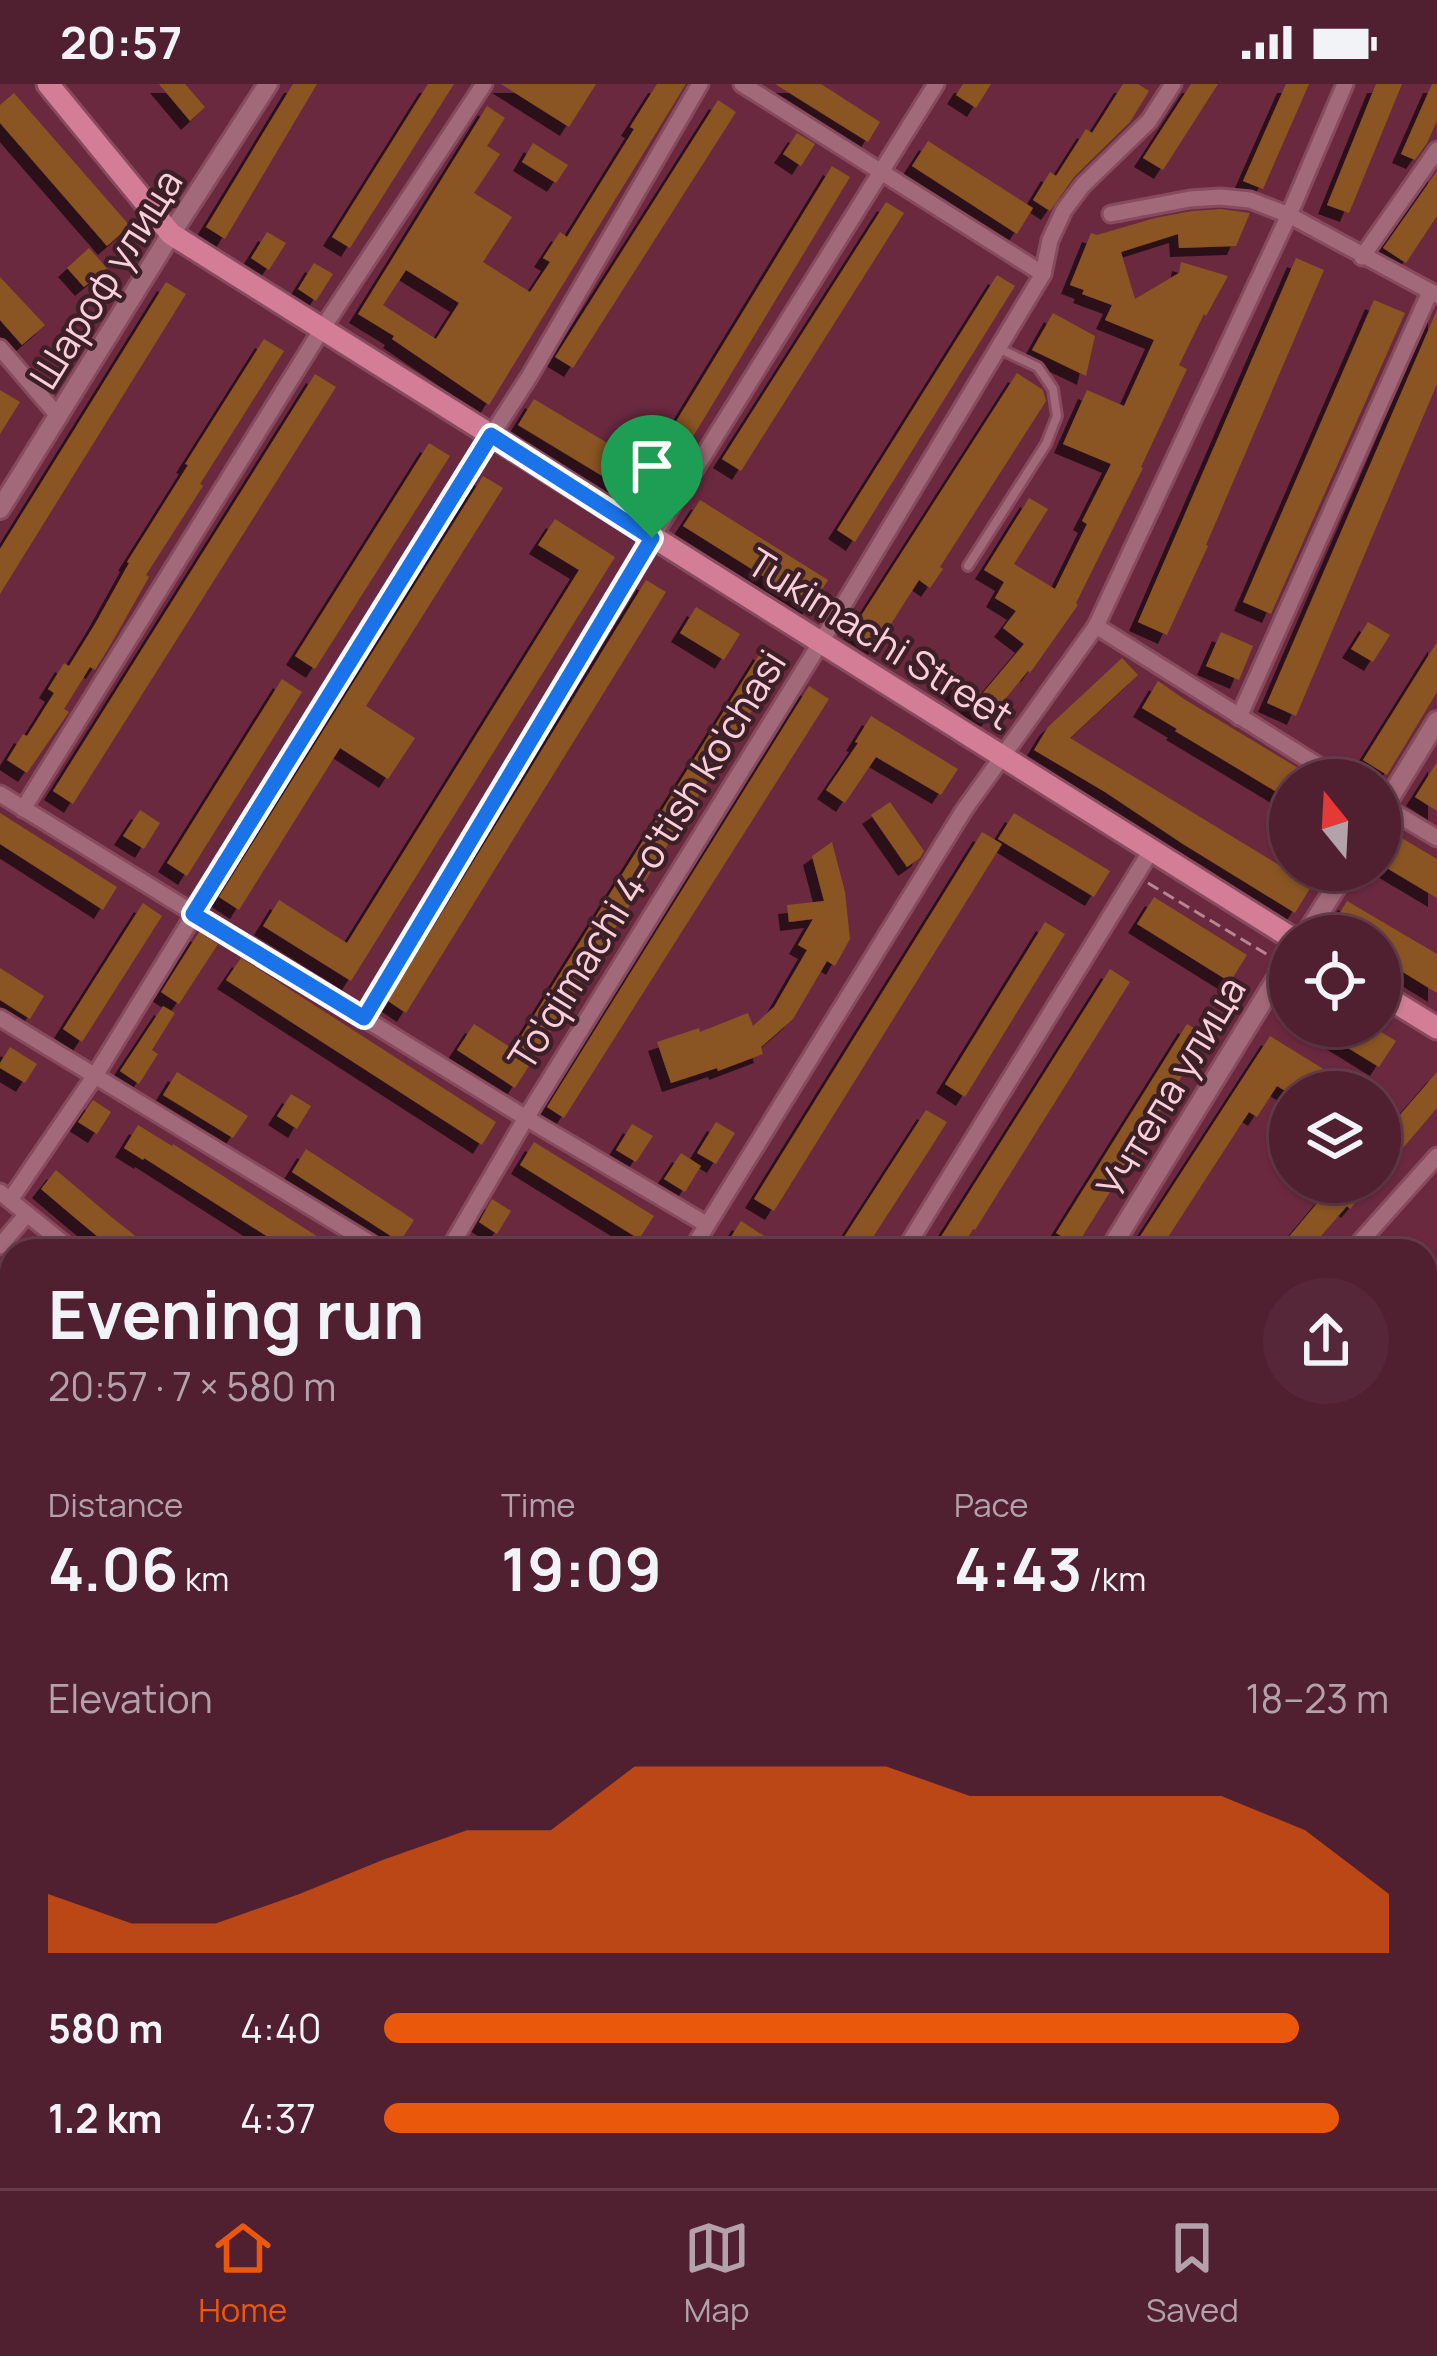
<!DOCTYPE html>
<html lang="en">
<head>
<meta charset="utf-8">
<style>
  :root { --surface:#501f30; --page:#562738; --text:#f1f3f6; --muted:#b4a2ab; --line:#673d4c; --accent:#ea580c }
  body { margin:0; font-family:Manrope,sans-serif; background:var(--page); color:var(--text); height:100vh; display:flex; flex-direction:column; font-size:45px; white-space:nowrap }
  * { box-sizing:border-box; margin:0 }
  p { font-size:39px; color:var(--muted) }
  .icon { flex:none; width:66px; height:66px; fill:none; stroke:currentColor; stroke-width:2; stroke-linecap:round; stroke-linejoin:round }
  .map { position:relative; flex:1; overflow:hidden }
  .side { position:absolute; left:0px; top:1155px; width:1437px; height:951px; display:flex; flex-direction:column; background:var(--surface); border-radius:36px 36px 0 0; box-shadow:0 3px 9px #0004,0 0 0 3px var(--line) }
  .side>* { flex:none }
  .needle { width:78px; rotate:342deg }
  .controls { position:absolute; left:1269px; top:675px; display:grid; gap:24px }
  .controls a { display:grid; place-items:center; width:132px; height:132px; border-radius:50%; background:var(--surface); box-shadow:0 3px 9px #0004,0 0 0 3px var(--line); font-size:60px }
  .pin { position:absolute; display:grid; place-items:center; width:102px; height:102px; color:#fff; margin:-123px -51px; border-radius:50% 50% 50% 0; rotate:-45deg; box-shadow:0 0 12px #0007 }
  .pin .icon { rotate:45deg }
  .round { display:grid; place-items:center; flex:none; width:126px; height:126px; border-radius:63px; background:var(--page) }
  .headline { display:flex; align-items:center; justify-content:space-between; height:204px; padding:0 48px }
  h1 { font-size:66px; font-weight:700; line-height:90px }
  .stats { display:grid; grid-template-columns:repeat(3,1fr); gap:18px; height:204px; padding:12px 48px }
  .stats div { display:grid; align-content:center }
  .stats b { font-size:60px; font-weight:700 }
  .stats small { font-size:33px; font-weight:400 }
  .stats p { font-size:33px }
  .chart { height:336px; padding:24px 48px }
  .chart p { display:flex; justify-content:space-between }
  .chart svg { width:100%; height:216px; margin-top:12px; fill:var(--accent); opacity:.7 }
  ul { padding:0 48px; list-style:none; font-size:39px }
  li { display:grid; grid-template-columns:192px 144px 1fr; align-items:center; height:90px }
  li i { height:30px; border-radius:15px; background:var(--accent) }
  .status { display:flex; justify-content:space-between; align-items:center; height:84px; padding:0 60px; background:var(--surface); direction:ltr }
  .status svg { height:33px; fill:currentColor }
  .tabs { display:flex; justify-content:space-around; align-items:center; height:168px; border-top:3px solid var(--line); background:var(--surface); font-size:33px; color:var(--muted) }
  .tabs a { display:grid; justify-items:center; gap:6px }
  .tabs .current { color:var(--accent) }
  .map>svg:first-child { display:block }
  .building { fill:#8a5521; fill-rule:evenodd; filter:url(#shadow) }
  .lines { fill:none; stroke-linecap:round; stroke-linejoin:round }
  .service-casing { stroke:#874a5f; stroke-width:14 }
  .minor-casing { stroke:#874a5f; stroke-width:21 }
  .tertiary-casing { stroke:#874a5f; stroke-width:24 }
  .secondary-casing { stroke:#874a5f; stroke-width:27 }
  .path { stroke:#b98494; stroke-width:3; stroke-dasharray:12 6; stroke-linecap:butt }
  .service { stroke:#a16979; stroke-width:8 }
  .minor { stroke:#a16979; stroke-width:15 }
  .tertiary { stroke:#a16979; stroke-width:18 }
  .secondary { stroke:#d37d97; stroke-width:21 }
  .route-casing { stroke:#fff; stroke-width:24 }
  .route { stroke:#1a73e8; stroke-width:15 }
  .labels { text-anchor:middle; stroke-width:9; stroke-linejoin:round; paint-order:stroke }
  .street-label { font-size:39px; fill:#f9cfda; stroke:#3d1f28 }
</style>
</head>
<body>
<div class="status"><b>20:57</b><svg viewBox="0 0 49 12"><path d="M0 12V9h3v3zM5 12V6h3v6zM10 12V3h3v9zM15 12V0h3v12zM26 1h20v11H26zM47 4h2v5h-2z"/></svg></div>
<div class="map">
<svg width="1437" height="2104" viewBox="0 0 1437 2104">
  <defs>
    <filter id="shadow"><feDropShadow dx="-9" dy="9" stdDeviation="0" flood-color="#0009"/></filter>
  </defs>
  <rect width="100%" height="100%" fill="#6b2940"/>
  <!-- building -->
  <g class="building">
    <polygon points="159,0 185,0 205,23 190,37"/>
    <polygon points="293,0 317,0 225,155 206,143"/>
    <polygon points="428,0 454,0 350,164 332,153"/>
    <polygon points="501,0 596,0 569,43"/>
    <path d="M657,0H686L489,321L392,255L394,252L358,230L487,22L505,34L487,62L500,70L474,109L512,133L483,178L530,208L550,178L543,174L560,148L567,153L634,45L630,43ZM406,186L459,219L436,255L383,221Z"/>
    <polygon points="775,0 821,0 880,38 868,58"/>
    <polygon points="963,0 991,0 976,24 956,11"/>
    <polygon points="1123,0 1138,0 1149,7 1130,38 1074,93 1050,127 1033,116 1050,88 1056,92 1086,45 1092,49"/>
    <polygon points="1191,0 1218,0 1163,86 1143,74"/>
    <polygon points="1286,0 1309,0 1263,105 1243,97"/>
    <polygon points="1376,0 1402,0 1349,129 1327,121"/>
    <polygon points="1432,0 1437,0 1437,37 1427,59 1415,76 1401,70"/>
    <polygon points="14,9 130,142 107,162 0,39 0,21"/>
    <polygon points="718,16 736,28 573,284 555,273"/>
    <polygon points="797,49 815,60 801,82 783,70"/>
    <polygon points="928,57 1033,124 1017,150 912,82"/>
    <polygon points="533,59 568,81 556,99 522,78"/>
    <polygon points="832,82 850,93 691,356 672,344"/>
    <polygon points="1437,87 1437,132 1406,179 1383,164"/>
    <polygon points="886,118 904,129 741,387 722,375"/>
    <polygon points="1221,125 1250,129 1236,162 1179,164 1178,150 1121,168 1135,215 1179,189 1181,178 1228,192 1206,232 1204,230 1179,281 1187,285 1141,383 1143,384 1076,519 1078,521 1030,589 1028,587 988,636 944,599 954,587 982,610 1024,560 1003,544 1016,527 995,514 1004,498 984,486 1029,414 1048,425 1014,480 1055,505 1087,440 1082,437 1111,380 1063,360 1087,306 1124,322 1154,256 1105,236 1112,221 1082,210 1084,206 1070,201 1091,149 1097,151 1155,134 1192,127"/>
    <polygon points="267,148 286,159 269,186 251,174"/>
    <polygon points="89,164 107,184 84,203 67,184"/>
    <polygon points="1296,174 1324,186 1206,461 1208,462 1167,551 1138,538"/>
    <polygon points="314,179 333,190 316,217 298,205"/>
    <polygon points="997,191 1015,202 855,458 837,446"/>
    <polygon points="0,193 45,241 22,261 0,236"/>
    <polygon points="166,198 186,210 0,510 0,465"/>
    <polygon points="1374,216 1405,229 1271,530 1243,518"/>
    <polygon points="1437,226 1437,300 1296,632 1267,619"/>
    <polygon points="1053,229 1095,252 1086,292 1032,266"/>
    <polygon points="264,255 284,267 200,400 203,402 146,491 149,493 111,560 95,586 90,583 64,625 69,628 27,689 7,676 23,650 27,652 54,609 48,605 64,579 69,582 95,540 129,479 127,478 188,381 185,380"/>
    <polygon points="1017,289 1043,306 1046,317 940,483 943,485 930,504 919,496 877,562 852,546"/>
    <polygon points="315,290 336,303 73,720 53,707"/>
    <polygon points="0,306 20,318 0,350"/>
    <polygon points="534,315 659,390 642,416 518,341"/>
    <polygon points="429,359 450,372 315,585 295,572"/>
    <polygon points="483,392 503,404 366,622 415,654 388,695 340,664 239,826 219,813"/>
    <polygon points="700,416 828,496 811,522 683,442"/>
    <polygon points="555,435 615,473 351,897 263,842 279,816 347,859 579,486 538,461"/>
    <polygon points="646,496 666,508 406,929 388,917"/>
    <polygon points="696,523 740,550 724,576 680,549"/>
    <polygon points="1368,538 1390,551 1373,578 1351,565"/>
    <polygon points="1221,548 1253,562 1239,596 1206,582"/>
    <polygon points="1437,558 1437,608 1387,691 1363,676"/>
    <polygon points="762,566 782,579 515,1004 457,966 474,940 513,965"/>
    <polygon points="1122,574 1138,591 1070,654 1312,801 1295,829 1183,760 1105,708 1034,666 1048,643"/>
    <polygon points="282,595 302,608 187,792 167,779"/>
    <polygon points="1158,597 1184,615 1318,696 1290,696 1290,716 1175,647 1177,645 1142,624"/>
    <polygon points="809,602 829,615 564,1034 547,1023"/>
    <polygon points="871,632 958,685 941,711 876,673 845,719 826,706 858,659 855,658"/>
    <polygon points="1437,678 1437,727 1415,713"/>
    <polygon points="890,718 924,767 920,774 907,783 871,731"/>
    <polygon points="140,726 160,739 144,765 123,752"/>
    <polygon points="0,729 117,803 103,826 0,760"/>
    <polygon points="1014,729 1110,787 1094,813 998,755"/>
    <polygon points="982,748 1002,760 774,1127 754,1115"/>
    <polygon points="1395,750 1437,775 1437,814 1380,780"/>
    <polygon points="832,758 845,808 850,855 835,882 827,877 793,935 761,963 763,970 718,987 717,984 671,999 657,958 699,944 700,948 748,929 753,942 774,923 807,866 798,861 813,835 789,838 787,821 824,817 812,772"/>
    <polygon points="1154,813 1247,871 1230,898 1137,840"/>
    <polygon points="1347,817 1437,870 1437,909 1380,874 1380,852 1342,852 1330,845"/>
    <polygon points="143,819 162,832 82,958 63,945"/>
    <polygon points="1045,838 1065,850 965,1013 945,1000"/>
    <polygon points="199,848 218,860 179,920 161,908"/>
    <polygon points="241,874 496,1038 482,1061 226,896"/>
    <polygon points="0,884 44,912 30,935 0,916"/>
    <polygon points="1110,885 1130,898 975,1146 973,1145 960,1167 932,1167"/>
    <polygon points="163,922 175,929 152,966 158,970 139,1000 120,987"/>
    <polygon points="1187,940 1207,952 1077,1161 1056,1149"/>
    <polygon points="1312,942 1371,942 1396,957 1379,983"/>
    <polygon points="1270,952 1333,991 1323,1008 1287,1008 1277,1002 1257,1033 1249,1028 1159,1167 1154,1167 1137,1157"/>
    <polygon points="10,963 37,980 25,999 0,984 0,979"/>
    <polygon points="177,988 248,1032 233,1054 163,1011"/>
    <polygon points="1437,988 1437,1024 1380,1091 1380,1054"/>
    <polygon points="291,1010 311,1022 297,1045 277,1032"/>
    <polygon points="93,1016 111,1028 97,1050 78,1038"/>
    <polygon points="926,1026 947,1038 930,1065 864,1167 835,1167"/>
    <polygon points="716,1038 735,1049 716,1080 697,1069"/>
    <polygon points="632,1040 653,1052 636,1078 616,1066"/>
    <polygon points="138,1041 172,1062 173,1060 340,1167 290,1167 144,1074 143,1076 124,1064"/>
    <polygon points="534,1058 654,1132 639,1155 520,1081"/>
    <polygon points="306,1065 414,1136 400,1158 292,1088"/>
    <polygon points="681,1069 701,1082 685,1108 664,1095"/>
    <polygon points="56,1086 109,1131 154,1167 115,1167 74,1133 41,1105"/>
    <polygon points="1342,1098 1373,1098 1350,1125 1347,1122 1308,1167 1277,1167 1324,1111 1328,1114"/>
    <polygon points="492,1115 511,1127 497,1150 479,1138"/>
    <polygon points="741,1137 761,1150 789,1167 722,1167"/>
  </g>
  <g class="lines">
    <defs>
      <polyline id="service" points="968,482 1046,360 1057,332 1053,305 1038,283 1000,265"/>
      <g id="minor">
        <polyline points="742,0 1043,190"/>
        <polyline points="1111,130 1190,115 1220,113 1250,116 1289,131 1437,211"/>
        <polyline points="1362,173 1437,66"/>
        <polyline points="0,264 59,333"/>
        <polyline points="1096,542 1341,696"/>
        <polyline points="1239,633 1430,208"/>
        <polyline points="0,710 526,1034 706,1140"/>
        <polyline points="1380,720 1437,754"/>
        <polyline points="23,725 322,245 484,0"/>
        <polyline points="0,934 383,1167"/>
        <polyline points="364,934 623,500 936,0"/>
        <polyline points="0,1108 73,1167"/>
        <polyline points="10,1116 96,990 457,404 529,293 700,0"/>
        <polyline points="0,1162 27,1130"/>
        <polyline points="448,1167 526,1034 821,558 1043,190 1050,156 1064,126 1083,101 1149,37 1173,0"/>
        <polyline points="691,1167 964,726 1096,542 1289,131 1345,0"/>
        <polyline points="904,1167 1152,765"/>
        <polyline points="1352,1167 1437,1072"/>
        <polyline points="0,1341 12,1351"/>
        <polyline points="1425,1512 1437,1522"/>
        <polyline points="0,1564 12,1573"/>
        <polyline points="1425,1587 1437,1573"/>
        <polyline points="1425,1755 1437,1766"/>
        <polyline points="0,1780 12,1789"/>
        <polyline points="1425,1838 1437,1828"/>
        <polyline points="0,1948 12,1938"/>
        <polyline points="0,1970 12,1980"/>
        <polyline points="143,2094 155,2104"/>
        <polyline points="956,2094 969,2104"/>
        <polyline points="1242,2094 1255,2104"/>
        <polyline points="193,2104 202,2094"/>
        <polyline points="720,2104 729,2094"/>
        <polyline points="908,2104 917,2094"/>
        <polyline points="1130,2104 1141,2094"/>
      </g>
      <g id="tertiary">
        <polyline points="0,425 171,150 268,0"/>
        <polyline points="1380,730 1437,637"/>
        <polyline points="1305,852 1347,786"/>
        <polyline points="1109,1167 1290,873"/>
        <polyline points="513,2104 521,2094"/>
      </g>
      <g id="secondary">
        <polyline points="48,0 171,150 1290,853"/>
        <polyline points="1380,909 1437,944"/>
        <polyline points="1425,2048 1437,2037"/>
        <polyline points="1363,2104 1374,2094"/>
      </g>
    </defs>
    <!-- service casing -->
    <use href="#service" class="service-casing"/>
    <!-- minor casing -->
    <use href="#minor" class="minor-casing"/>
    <!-- tertiary casing -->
    <use href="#tertiary" class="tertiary-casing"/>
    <!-- secondary casing -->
    <use href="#secondary" class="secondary-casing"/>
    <!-- path -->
    <polyline class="path" points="1148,799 1268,871"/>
    <!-- service -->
    <use href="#service" class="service"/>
    <!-- minor -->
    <use href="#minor" class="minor"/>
    <!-- tertiary -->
    <use href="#tertiary" class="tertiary"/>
    <!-- secondary -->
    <use href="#secondary" class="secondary"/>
  </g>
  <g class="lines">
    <defs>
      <polygon id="route" points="491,351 652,454 364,934 193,830"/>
    </defs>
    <!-- route casing -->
    <use href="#route" class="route-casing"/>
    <!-- route -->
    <use href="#route" class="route"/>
  </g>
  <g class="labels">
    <!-- street labels -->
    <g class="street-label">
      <text transform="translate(106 195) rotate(-58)" y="14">Шароф улица</text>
      <text transform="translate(880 555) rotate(32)" y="14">Tukimachi Street</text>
      <text transform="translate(647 776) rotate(-58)" y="14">To'qimachi 4-o'tish ko'chasi</text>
      <text transform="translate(1171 1003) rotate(-59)" y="14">Учтепа улица</text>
    </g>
  </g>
</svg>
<div class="controls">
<a><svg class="needle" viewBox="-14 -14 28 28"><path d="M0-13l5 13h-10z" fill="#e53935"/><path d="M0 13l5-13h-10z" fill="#b4a2ab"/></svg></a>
<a><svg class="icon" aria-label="locate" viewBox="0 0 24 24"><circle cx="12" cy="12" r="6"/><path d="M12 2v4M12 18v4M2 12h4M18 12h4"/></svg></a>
<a><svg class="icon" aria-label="layers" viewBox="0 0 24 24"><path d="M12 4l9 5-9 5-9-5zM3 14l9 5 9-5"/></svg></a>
</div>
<div class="pin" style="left:652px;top:454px;background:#1e9e55"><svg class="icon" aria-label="arrive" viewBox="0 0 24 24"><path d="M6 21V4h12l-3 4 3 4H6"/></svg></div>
<section class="side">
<div class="headline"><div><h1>Evening run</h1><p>20:57 · 7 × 580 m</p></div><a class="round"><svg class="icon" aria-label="share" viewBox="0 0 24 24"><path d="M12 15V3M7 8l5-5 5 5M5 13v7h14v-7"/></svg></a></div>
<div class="stats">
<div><p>Distance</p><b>4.06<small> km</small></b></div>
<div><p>Time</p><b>19:09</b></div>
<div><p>Pace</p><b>4:43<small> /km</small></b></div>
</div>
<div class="chart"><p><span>Elevation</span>18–23 m</p>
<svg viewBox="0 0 160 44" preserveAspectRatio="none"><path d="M0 44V32L10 38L20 38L30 32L40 25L50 19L60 19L70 6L80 6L90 6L100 6L110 12L120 12L130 12L140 12L150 19L160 32V44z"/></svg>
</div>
<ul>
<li><b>580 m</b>4:40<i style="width:91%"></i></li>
<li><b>1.2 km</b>4:37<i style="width:95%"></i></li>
</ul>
</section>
</div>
<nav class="tabs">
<a class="current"><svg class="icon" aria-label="home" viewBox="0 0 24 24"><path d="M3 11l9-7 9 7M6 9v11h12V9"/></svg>Home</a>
<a><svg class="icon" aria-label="map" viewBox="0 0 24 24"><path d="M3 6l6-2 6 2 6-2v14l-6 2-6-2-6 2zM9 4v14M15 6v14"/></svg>Map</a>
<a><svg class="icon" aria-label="saved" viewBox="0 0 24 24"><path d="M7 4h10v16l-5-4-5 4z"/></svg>Saved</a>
</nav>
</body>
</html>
